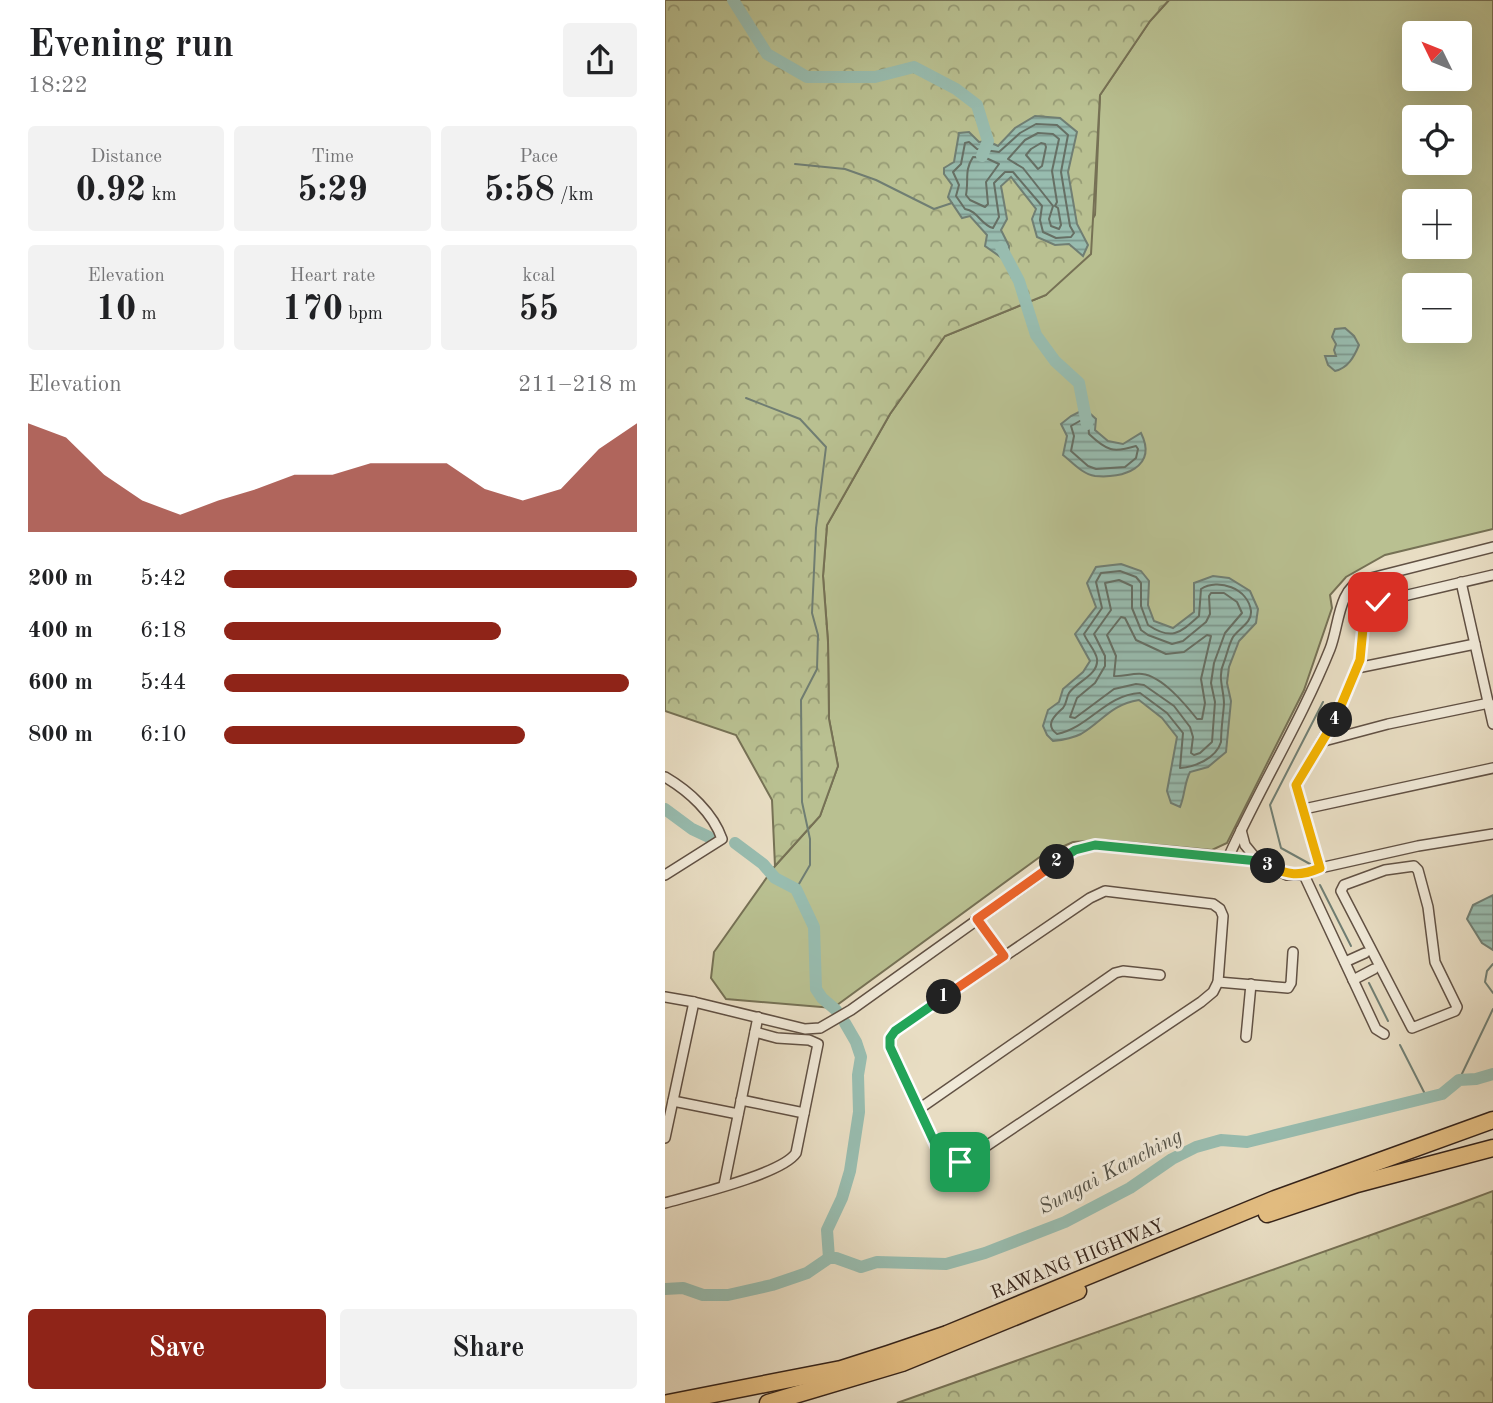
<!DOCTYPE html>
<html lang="en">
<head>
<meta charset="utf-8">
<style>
  :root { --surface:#fff; --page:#f2f2f2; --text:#202124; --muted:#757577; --accent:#8f2418 }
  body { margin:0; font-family:"Old Standard TT",serif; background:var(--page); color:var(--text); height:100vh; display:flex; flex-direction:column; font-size:26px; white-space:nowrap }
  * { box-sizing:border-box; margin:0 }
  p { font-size:23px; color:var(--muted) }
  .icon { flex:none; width:38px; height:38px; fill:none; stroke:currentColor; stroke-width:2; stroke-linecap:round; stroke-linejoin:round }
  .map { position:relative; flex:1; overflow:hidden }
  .side { display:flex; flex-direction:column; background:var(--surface); width:665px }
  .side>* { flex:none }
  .needle { width:46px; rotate:313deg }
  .fabs { position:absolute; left:737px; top:21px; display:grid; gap:14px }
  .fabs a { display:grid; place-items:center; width:70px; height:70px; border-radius:7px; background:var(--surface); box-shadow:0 7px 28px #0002; font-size:35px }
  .pin { position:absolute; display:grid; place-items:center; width:60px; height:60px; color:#fff; margin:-30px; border-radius:14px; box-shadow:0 4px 10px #0006 }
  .km { position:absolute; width:35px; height:35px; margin:-18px; border-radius:50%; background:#222; color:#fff; font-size:19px; line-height:35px; text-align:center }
  .round { display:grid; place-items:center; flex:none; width:74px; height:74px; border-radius:7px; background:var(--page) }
  .headline { display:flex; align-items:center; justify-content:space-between; height:119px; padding:0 28px }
  h1 { font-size:38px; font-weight:800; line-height:52px }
  .stats { display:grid; grid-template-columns:repeat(3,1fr); gap:10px; height:119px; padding:7px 28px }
  .stats div { display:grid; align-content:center; border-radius:7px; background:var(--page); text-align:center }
  .stats b { font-size:35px; font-weight:800 }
  .stats small { font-size:19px; font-weight:400 }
  .stats p { font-size:19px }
  .chart { height:196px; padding:14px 28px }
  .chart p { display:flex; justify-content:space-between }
  .chart svg { width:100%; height:126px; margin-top:7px; fill:var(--accent); opacity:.7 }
  .cta { display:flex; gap:14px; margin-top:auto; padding:14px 28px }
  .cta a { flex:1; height:80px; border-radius:7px; background:var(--accent); color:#fff; font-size:28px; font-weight:800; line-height:80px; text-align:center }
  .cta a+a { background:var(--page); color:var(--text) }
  ul { padding:0 28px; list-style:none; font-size:23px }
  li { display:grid; grid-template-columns:112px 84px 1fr; align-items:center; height:52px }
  li i { height:18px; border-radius:9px; background:var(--accent) }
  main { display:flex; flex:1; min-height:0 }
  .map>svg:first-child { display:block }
  .grass { fill:#b9c091; stroke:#767155; stroke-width:2; fill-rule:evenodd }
  .forest { fill:url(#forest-crowns); stroke:#767155; stroke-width:2 }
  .water { fill:url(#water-rules); stroke:#707e73; stroke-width:2 }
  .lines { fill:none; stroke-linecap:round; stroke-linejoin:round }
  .shore { stroke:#666f64; stroke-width:2 }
  .stream { stroke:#707e73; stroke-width:2 }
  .river { stroke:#98bcaf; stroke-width:12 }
  .street-casing { stroke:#615144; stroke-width:12 }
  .highway-casing { stroke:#342219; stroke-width:19 }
  .street { stroke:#f0e9d8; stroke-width:9 }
  .highway { stroke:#e4be82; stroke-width:16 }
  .split-1-casing { stroke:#fff; stroke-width:14 }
  .split-2-casing { stroke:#fff; stroke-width:14 }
  .split-3-casing { stroke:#fff; stroke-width:14 }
  .split-4-casing { stroke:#fff; stroke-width:14 }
  .split-5-casing { stroke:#fff; stroke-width:14 }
  .split-1 { stroke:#22a559; stroke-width:9 }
  .split-2 { stroke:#f0652b; stroke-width:9 }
  .split-3 { stroke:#22a559; stroke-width:9 }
  .split-4 { stroke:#f5b400; stroke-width:9 }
  .split-5 { stroke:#f5b400; stroke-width:9 }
  .labels { text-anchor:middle; stroke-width:6; stroke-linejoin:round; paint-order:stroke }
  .street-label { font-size:19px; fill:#342219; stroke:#f0e9d8 }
  .water-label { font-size:21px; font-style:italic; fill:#525046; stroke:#f0e9d8 }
</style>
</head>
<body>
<main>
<section class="side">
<div class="headline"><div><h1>Evening run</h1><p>18:22</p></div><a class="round"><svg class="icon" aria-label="share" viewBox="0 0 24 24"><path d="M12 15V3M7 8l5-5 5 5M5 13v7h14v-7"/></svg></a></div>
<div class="stats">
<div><p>Distance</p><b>0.92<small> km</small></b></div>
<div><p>Time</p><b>5:29</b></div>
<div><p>Pace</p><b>5:58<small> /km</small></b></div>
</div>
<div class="stats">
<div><p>Elevation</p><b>10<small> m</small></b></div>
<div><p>Heart rate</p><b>170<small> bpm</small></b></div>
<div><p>kcal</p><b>55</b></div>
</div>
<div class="chart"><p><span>Elevation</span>211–218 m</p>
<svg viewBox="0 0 160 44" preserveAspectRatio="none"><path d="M0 44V6L10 11L20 24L30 33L40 38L50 33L60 29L70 24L80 24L90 20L100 20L110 20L120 29L130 33L140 29L150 15L160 6V44z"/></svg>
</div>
<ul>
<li><b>200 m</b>5:42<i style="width:100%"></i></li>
<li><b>400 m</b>6:18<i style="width:67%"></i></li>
<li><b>600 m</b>5:44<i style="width:98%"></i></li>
<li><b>800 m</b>6:10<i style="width:73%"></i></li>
</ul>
<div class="cta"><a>Save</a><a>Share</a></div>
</section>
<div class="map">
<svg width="828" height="1403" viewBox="0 0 828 1403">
  <defs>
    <pattern id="forest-crowns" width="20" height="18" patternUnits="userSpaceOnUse" patternTransform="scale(1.75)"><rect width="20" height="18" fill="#b9c091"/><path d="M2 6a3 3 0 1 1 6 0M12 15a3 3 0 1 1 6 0" fill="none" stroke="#979c76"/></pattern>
    <pattern id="water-rules" width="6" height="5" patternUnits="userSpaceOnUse" patternTransform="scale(1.75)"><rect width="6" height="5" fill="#98bcaf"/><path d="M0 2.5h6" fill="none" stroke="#7d988e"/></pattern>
  </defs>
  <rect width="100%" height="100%" fill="#e8ddc3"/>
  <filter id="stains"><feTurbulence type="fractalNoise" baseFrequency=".00286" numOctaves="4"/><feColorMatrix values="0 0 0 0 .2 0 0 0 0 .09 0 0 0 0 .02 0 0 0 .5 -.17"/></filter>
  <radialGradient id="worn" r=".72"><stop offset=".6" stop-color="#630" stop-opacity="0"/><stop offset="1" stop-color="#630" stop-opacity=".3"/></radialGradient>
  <!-- grass -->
  <path class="grass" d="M504,0H828V529L720,555L681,577L665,595L667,608L639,690L562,843L547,850L440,840L408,842L376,856L168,1008L61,999L46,978L49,952L110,866L155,816L173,766L164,719L163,642L158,576L162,525L225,414L280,336L381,295L430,215L435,95L485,21ZM749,33H794V79H749ZM749,117H794V163H749ZM749,201H794V247H749ZM749,285H794V331H749Z"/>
  <!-- forest -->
  <g class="forest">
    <polygon points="0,0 504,0 485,21 435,95 426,254 381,295 280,336 225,414 162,525 158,576 163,642 164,719 173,766 155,816 110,866 107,800 71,735 0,711"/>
    <polygon points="828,1191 828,1403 232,1403 796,1203"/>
  </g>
  <!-- water -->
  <g class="water">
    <polygon points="370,116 395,118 412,132 403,172 412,224 423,245 418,256 404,244 390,245 372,237 367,219 371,209 346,177 336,186 342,219 336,230 344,246 343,259 337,258 320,246 322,235 305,216 297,218 283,197 287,185 279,174 279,168 289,162 294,133 304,132 314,142 323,141 333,146 350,128"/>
    <path d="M680,328L689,336L694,345C689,357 683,368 670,371L663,365L660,356H671L669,350L671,344L667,337L670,329Z"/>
    <path d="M420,409L431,419L430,430L443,441L458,444L476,433C493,467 458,479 430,476C417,474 407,462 398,455L402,436L396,424L406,416Z"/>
    <path d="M456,564L476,571L484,581L483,605L489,621L508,628L529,612V583L548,576L564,578L585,591L593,609L591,623L574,641L564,667L562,683L566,701L561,752L543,767L525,772C519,784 520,795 515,807L506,803L502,791L512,737L497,718L474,700C445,705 439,720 416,734C408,738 397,740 388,741L382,735L378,726L383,710L394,702L398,689L418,672L425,661L410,634L431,607L422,583L431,567Z"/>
    <polygon points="828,895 828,950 817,943 802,919 808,905"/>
  </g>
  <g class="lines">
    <!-- shore -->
    <g class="shore">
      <path d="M371,124L392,125L403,135L396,172L405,226L409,233L406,237L391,238L378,232L375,220L377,206L348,172H340L329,183L334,217L328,228C316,225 313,211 300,209L291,196L294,185L288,172L296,164L300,143L304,142L312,149L334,152L355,133Z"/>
      <polygon points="373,133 388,134 394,139 387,171 392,202 390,206 393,208 396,225 394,229 386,226 384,219 388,206 358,168 343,159 360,140"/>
      <polygon points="376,143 380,144 381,147 377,166 373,169 361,155 366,149"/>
      <path d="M308,157L321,158L334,164L321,182L323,204L320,207L305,200L301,195C304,179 299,171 308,157Z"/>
      <path d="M420,418L423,422L424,434C442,451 448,453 471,446L473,449L471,458L460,467L431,469L423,466L406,451L409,436L406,426Z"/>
      <path d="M455,571L471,577L476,583V606L483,625C507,641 515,633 534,616L536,589C553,578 583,588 586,611C587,623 574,628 568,637C564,644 562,654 559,662C552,677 559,689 559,704C558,717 556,729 556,742C551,759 529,767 515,768L518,733L502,713L475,693C440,695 425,727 392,734C379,725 390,715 398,708C402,703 401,698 404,693C411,682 434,675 432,659C431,651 422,642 419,634L437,608L431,582L436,573Z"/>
      <polygon points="454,580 467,586 467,608 476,630 483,635 507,644 518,641 541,622 545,614 544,596 546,593 559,593 572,602 577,613 560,633 549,663 546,683 550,702 547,742 535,753 529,755 526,753 528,737 525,727 509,706 479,685 471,684 449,689 410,718 405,717 412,698 430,683 440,666 440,656 429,634 446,610 440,583"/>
      <path d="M456,617L460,618L471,640L501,654L519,652L542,635L546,636L536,679L540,703L537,719H532C520,704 497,676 477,674C467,673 458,677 449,676L451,656L442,635Z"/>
    </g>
    <!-- stream -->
    <g class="stream">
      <polyline points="130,164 180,169 211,180 269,209 287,203"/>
      <polyline points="81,398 135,419 161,447 151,528 147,613 153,635 152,669 136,700 137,802 145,839 145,865 131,889"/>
      <polyline points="645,864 616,848 605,805 658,702"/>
      <polyline points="655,885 686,946"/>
      <polyline points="828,964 822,971 820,982 828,993"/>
      <polyline points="704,983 723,1021"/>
      <polyline points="735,1045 762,1098"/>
      <polyline points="794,1080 828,1009"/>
    </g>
    <!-- river -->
    <g class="river">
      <polyline points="68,0 102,54 142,77 210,77 249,67 291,89 312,105 323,141 317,156"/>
      <polyline points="336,247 354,281 371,335 390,361 414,383 422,424"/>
      <polyline points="0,809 27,829 44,837"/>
      <polyline points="70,843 98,864 110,878 131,889 149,927 151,989 157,998 171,1010"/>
      <polyline points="164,1258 162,1230 177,1198 185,1171 194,1112 193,1075 196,1057 191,1042 180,1023"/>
      <polyline points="0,1289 18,1288 38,1295 63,1295 107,1285 142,1273 164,1258 171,1258 196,1267 212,1262 281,1264 320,1253 400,1222 465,1188 507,1159 531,1147 556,1140 582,1142 777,1094 794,1080 811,1079 828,1074"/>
    </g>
    <defs>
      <g id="street">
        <polyline points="796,582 828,724"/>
        <polyline points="692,668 810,644"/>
        <polyline points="659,741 723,724 824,703"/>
        <path d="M0,777C24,791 48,813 57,839L0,875"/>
        <polyline points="639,809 828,768"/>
        <polyline points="576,830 580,845 593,861"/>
        <path d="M563,858C595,787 636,721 665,649C674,627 673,588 698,580L828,547"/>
        <polygon points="749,866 753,870 763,907 770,962 792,1007 790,1011 747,1028 676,891 679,885 720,870"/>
        <polyline points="655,868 631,785 674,711 695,660 699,618 713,602 828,575"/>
        <polyline points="639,875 711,1029 719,1034"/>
        <path d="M440,891L548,904L555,909L558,916L553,982L548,992L536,1002L302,1159C289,1163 281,1161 273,1150L225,1047V1038L230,1031L425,898Z"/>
        <polyline points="311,919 339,956"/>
        <polyline points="680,962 700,953"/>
        <polyline points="688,980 709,969"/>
        <polyline points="553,982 623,988 626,983 628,952"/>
        <polyline points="0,997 29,1002 140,1029 155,1028 186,1010 410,850 430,845 593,861 622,875 639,875 655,868 753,846 828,834"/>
        <polyline points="581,1037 586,984"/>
        <polyline points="76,1100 139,1113"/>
        <polyline points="8,1101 73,1114"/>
        <polyline points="254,1109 450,973 458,971 495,975"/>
        <polyline points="0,1138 29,1002"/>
        <polyline points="59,1185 93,1017"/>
        <path d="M0,1203C28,1195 117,1174 131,1153L153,1044L144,1040L112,1038L90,1032"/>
      </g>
      <g id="highway">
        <polyline points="602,1214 692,1184 828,1148"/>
        <polyline points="3,1403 176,1369 223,1354 282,1334 610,1199 828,1120"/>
        <polyline points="103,1403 237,1363 413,1291"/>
      </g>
    </defs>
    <!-- street casing -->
    <use href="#street" class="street-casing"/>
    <!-- highway casing -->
    <use href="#highway" class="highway-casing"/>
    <!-- street -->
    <use href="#street" class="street"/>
    <!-- highway -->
    <use href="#highway" class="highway"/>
  </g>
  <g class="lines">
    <defs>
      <polyline id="split-1" points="279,997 230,1031 225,1038 225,1047 273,1150 285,1161 295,1162"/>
      <polyline id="split-2" points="279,997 339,956 312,919 392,862"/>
      <polyline id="split-3" points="392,862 410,850 430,845 593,861 603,866"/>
      <path id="split-4" d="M603,866C623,875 634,877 655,868L631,785L670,720"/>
      <polyline id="split-5" points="670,720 695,660 699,618 713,602"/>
    </defs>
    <!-- split-1 casing -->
    <use href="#split-1" class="split-1-casing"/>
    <!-- split-2 casing -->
    <use href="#split-2" class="split-2-casing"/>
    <!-- split-3 casing -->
    <use href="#split-3" class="split-3-casing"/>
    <!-- split-4 casing -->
    <use href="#split-4" class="split-4-casing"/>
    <!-- split-5 casing -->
    <use href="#split-5" class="split-5-casing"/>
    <!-- split-1 -->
    <use href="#split-1" class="split-1"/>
    <!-- split-2 -->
    <use href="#split-2" class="split-2"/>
    <!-- split-3 -->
    <use href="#split-3" class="split-3"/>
    <!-- split-4 -->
    <use href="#split-4" class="split-4"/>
    <!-- split-5 -->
    <use href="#split-5" class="split-5"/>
  </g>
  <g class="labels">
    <!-- street labels -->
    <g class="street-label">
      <text transform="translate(412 1258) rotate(-22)" y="7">RAWANG HIGHWAY</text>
    </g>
    <!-- water labels -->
    <g class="water-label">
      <text transform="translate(445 1171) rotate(-28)" y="7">Sungai Kanching</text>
    </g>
  </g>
  <rect width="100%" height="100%" filter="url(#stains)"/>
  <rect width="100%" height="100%" fill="url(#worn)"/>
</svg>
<div class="fabs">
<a><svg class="needle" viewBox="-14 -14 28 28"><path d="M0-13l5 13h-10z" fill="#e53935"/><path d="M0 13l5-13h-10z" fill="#757577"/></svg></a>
<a><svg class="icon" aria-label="locate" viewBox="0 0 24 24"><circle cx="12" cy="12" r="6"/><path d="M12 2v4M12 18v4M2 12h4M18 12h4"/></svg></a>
<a>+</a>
<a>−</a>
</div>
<div class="pin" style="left:295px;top:1162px;background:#1e9e55"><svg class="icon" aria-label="arrive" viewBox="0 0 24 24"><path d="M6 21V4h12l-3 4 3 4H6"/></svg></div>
<div class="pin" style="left:713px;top:602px;background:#d93025"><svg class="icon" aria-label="check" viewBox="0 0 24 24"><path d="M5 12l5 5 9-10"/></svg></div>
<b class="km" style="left:279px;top:997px">1</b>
<b class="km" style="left:392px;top:862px">2</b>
<b class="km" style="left:603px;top:866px">3</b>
<b class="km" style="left:670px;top:720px">4</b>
</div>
</main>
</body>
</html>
